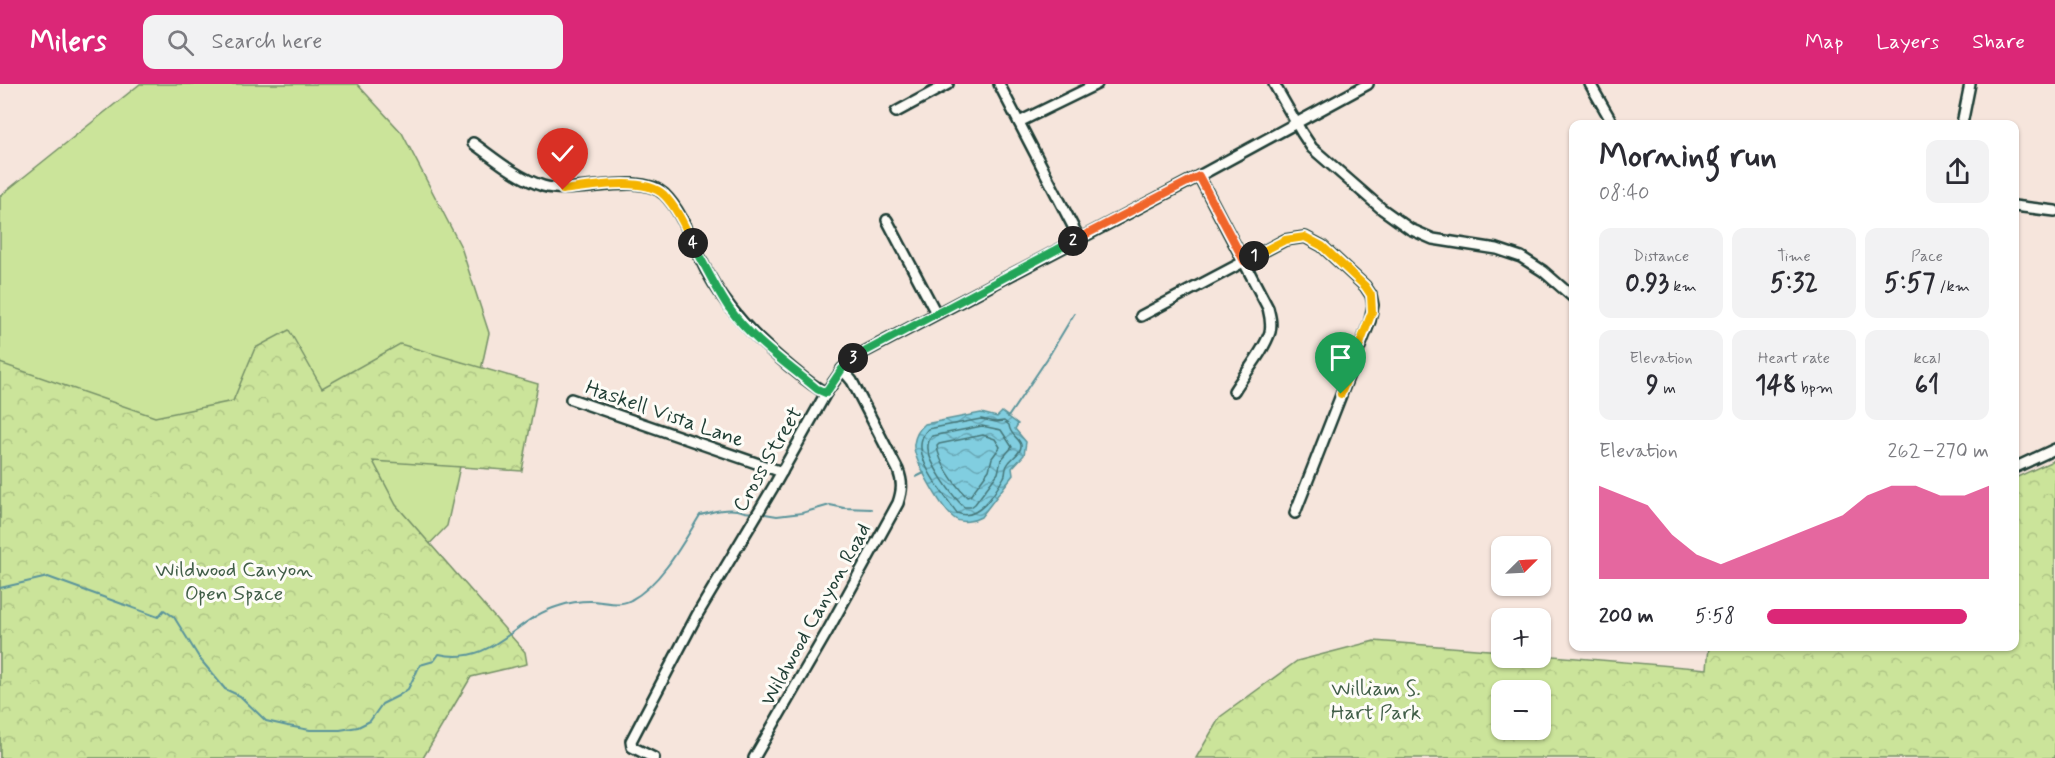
<!DOCTYPE html>
<html lang="en">
<head>
<meta charset="utf-8">
<style>
  :root { --surface:#fff; --page:#f2f2f3; --text:#2b2b33; --muted:#7c7c81; --accent:#db2777 }
  body { margin:0; font-family:Mynerve,sans-serif; background:var(--page); color:var(--text); height:100vh; display:flex; flex-direction:column; font-size:22px; white-space:nowrap }
  * { box-sizing:border-box; margin:0 }
  p { font-size:20px; color:var(--muted) }
  .icon { flex:none; width:33px; height:33px; fill:none; stroke:currentColor; stroke-width:2; stroke-linecap:round; stroke-linejoin:round }
  .map { position:relative; flex:1; overflow:hidden }
  .panel { position:absolute; left:1569px; top:36px; width:450px; height:531px; display:flex; flex-direction:column; background:var(--surface); border-radius:12px; box-shadow:0 2px 4px #0004 }
  .panel>* { flex:none }
  .needle { width:39px; rotate:66deg }
  .controls { position:absolute; left:1491px; top:452px; display:grid; gap:12px }
  .controls a { display:grid; place-items:center; width:60px; height:60px; border-radius:12px; background:var(--surface); box-shadow:0 2px 4px #0004; font-size:30px }
  .pin { position:absolute; display:grid; place-items:center; width:51px; height:51px; color:#fff; margin:-62px -26px; border-radius:50% 50% 50% 0; rotate:-45deg; box-shadow:0 0 6px #0007 }
  .pin .icon { rotate:45deg }
  .km { position:absolute; width:30px; height:30px; margin:-15px; border-radius:50%; background:#222; color:#fff; font-size:16px; line-height:30px; text-align:center }
  .round { display:grid; place-items:center; flex:none; width:63px; height:63px; border-radius:12px; background:var(--page) }
  .head { display:flex; align-items:center; justify-content:space-between; height:102px; padding:0 30px }
  h1 { font-size:33px; font-weight:800; line-height:45px }
  .metrics { display:grid; grid-template-columns:repeat(3,1fr); gap:9px; height:102px; padding:6px 30px }
  .metrics div { display:grid; align-content:center; border-radius:12px; background:var(--page); text-align:center }
  .metrics b { font-size:26px; font-weight:800 }
  .metrics small { font-size:16px; font-weight:400 }
  .metrics p { font-size:16px }
  .chart { height:168px; padding:12px 30px }
  .chart p { display:flex; justify-content:space-between }
  .chart svg { width:100%; height:108px; margin-top:6px; fill:var(--accent); opacity:.7 }
  ul { padding:0 30px; list-style:none; font-size:20px }
  li { display:grid; grid-template-columns:96px 72px 1fr; align-items:center; height:45px }
  li i { height:15px; border-radius:8px; background:var(--accent) }
  header { display:flex; align-items:center; gap:36px; box-sizing:border-box; height:84px; padding:0 30px; background:var(--accent); color:#fff }
  header strong { font-size:28px }
  nav { display:flex; gap:33px; margin-inline-start:auto; font-size:21px }
  .search { width:420px; height:54px; background:var(--page); display:flex; align-items:center; gap:15px; box-sizing:border-box; padding:0 21px; border-radius:12px; color:var(--muted); font-size:22px }
  .map>svg:first-child { display:block }
  .grass { fill:#cbe49a; stroke:#759067; stroke-width:1.5 }
  .forest { fill:url(#forest-crowns); stroke:#759067; stroke-width:1.5; fill-rule:evenodd }
  .water { fill:url(#water-waves); stroke:#5a949b; stroke-width:1.5 }
  .lines { fill:none; stroke-linecap:round; stroke-linejoin:round }
  .shore { stroke:#467779; stroke-width:1.5 }
  .stream { stroke:#5a949b; stroke-width:2 }
  .minor-casing { stroke:#1f3d34; stroke-width:14 }
  .minor { stroke:#fdfcf7; stroke-width:9 }
  .split-1-casing { stroke:#fff; stroke-width:12 }
  .split-2-casing { stroke:#fff; stroke-width:12 }
  .split-3-casing { stroke:#fff; stroke-width:12 }
  .split-4-casing { stroke:#fff; stroke-width:12 }
  .split-5-casing { stroke:#fff; stroke-width:12 }
  .split-1 { stroke:#f5b400; stroke-width:8 }
  .split-2 { stroke:#f0652b; stroke-width:8 }
  .split-3 { stroke:#22a559; stroke-width:8 }
  .split-4 { stroke:#22a559; stroke-width:8 }
  .split-5 { stroke:#f5b400; stroke-width:8 }
  .labels { text-anchor:middle; stroke-width:6; stroke-linejoin:round; paint-order:stroke }
  .street-label { font-size:21px; fill:#1f3d34; stroke:#fdfcf7 }
  .park-label { font-size:21px; fill:#415e48; stroke:#fdfcf7 }
</style>
</head>
<body>
<header>
<strong>Milers</strong>
<div class="search"><svg class="icon" aria-label="search" viewBox="0 0 24 24"><circle cx="10" cy="10" r="6"/><path d="M15 15l6 6"/></svg>Search here</div>
<nav><a>Map</a><a>Layers</a><a>Share</a></nav>
</header>
<div class="map">
<svg width="2055" height="674" viewBox="0 0 2055 674">
  <defs>
    <pattern id="forest-crowns" width="20" height="18" patternUnits="userSpaceOnUse" patternTransform="scale(1.5)"><rect width="20" height="18" fill="#cbe49a"/><path d="M2 6a3 3 0 1 1 6 0M12 15a3 3 0 1 1 6 0" fill="none" stroke="#aec485"/></pattern>
    <pattern id="water-waves" width="16" height="10" patternUnits="userSpaceOnUse" patternTransform="scale(1.5)"><rect width="16" height="10" fill="#81cee0"/><path d="M0 5q4-4 8 0t8 0" fill="none" stroke="#69a8b6"/></pattern>
  </defs>
  <rect width="100%" height="100%" fill="#f6e5dc"/>
  <filter id="ink" filterUnits="userSpaceOnUse"><feTurbulence type="fractalNoise" baseFrequency=".0167" numOctaves="2"/><feDisplacementMap in="SourceGraphic" scale="12" xChannelSelector="R" yChannelSelector="G"/><feConvolveMatrix kernelMatrix="1 2 1 2 8 2 1 2 1" color-interpolation-filters="sRGB"/></filter>
  <g filter="url(#ink)">
    <!-- grass -->
    <polygon class="grass" points="140,0 357,0 402,49 461,163 489,249 447,442 222,674 0,674 0,112"/>
    <!-- forest -->
    <g class="forest">
      <polygon points="289,246 322,304 400,260 538,300 522,387 373,377 396,421 525,568 527,580 471,593 423,674 0,674 0,279 155,333 233,317 255,264"/>
      <path d="M2055,376V674H1196L1220,633L1297,577L1374,557L1501,567L1502,573H1540L1541,571L1707,585L1709,563L2014,562L2015,394ZM1502,606H1540V645H1502Z"/>
    </g>
    <!-- water -->
    <path class="water" d="M1002,328L1018,340L1015,345L1026,358L1024,371L1012,384L1013,391L981,433C974,437 961,440 954,434C942,425 912,374 914,360C915,352 919,345 925,340L981,329L997,333Z"/>
    <g class="lines">
      <!-- shore -->
      <g class="shore">
        <path d="M981,335L996,338L1004,337L1009,341C1010,352 1019,353 1021,361C1022,369 1011,374 1008,380C1004,384 1007,388 1004,393C995,409 978,438 957,429C944,410 905,367 928,345Z"/>
        <path d="M982,342L1001,346L1012,363L1001,376L998,389L975,420L971,423H964C953,413 926,376 928,361C928,356 930,355 932,352Z"/>
        <path d="M983,351L995,355L1000,363L992,374L989,386L970,412L967,413C955,401 939,379 937,362L939,360Z"/>
      </g>
      <!-- stream -->
      <g class="stream">
        <polyline points="1008,333 1047,275 1074,230"/>
        <polyline points="916,393 924,389"/>
        <polyline points="765,430 777,432 802,429 830,421 844,424 871,425"/>
        <path d="M0,504L48,493L158,533L164,526L174,533L200,575L225,605L240,612L266,637L288,642L310,646H340L358,643L370,637L382,620L398,612L408,605L420,581L434,577L439,570C494,582 513,535 559,522C568,519 581,517 590,517C604,517 619,523 631,516C661,500 683,459 700,431C712,428 725,424 737,426C744,427 746,430 753,428"/>
      </g>
      <defs>
        <g id="minor">
          <polyline points="999,0 1079,154"/>
          <polyline points="1274,0 1302,49 1312,64 1382,125 1410,145 1433,155 1497,165 1521,173 1543,187 1574,214"/>
          <polyline points="1590,0 1613,40"/>
          <polyline points="896,28 948,0"/>
          <polyline points="1019,38 1097,0"/>
          <polyline points="1962,40 1970,0"/>
          <path d="M473,59C494,74 517,94 543,102C577,112 638,87 664,110C683,128 694,163 706,186C727,225 755,254 789,282C801,292 812,302 826,309"/>
          <path d="M1199,92L1268,224C1270,232 1272,239 1270,248C1264,267 1245,289 1234,307"/>
          <polyline points="2014,122 2055,127"/>
          <polyline points="887,136 936,229"/>
          <polyline points="1141,232 1285,156 1305,153 1322,162 1365,202 1371,211 1373,221 1370,237 1295,429"/>
          <polyline points="571,315 782,388"/>
          <polyline points="2014,384 2055,365"/>
          <polyline points="654,674 632,663 631,657 697,531 775,400 826,309 849,276 1199,92 1368,0"/>
          <path d="M754,674L827,548L898,419C902,407 903,399 898,386L852,297L842,285"/>
        </g>
      </defs>
      <!-- minor casing -->
      <use href="#minor" class="minor-casing"/>
      <!-- minor -->
      <use href="#minor" class="minor"/>
    </g>
  </g>
  <g class="lines" filter="url(#ink)">
    <defs>
      <polyline id="split-1" points="1254,172 1285,156 1305,153 1322,162 1365,202 1371,211 1372,228 1341,310"/>
      <polyline id="split-2" points="1073,157 1199,92 1244,177 1254,172"/>
      <polyline id="split-3" points="853,274 1073,157"/>
      <path id="split-4" d="M693,159C704,181 715,203 729,224C752,256 787,280 817,305L826,309L842,285L853,274"/>
      <path id="split-5" d="M563,106C589,103 644,92 664,111C677,124 685,143 693,159"/>
    </defs>
    <!-- split-1 casing -->
    <use href="#split-1" class="split-1-casing"/>
    <!-- split-2 casing -->
    <use href="#split-2" class="split-2-casing"/>
    <!-- split-3 casing -->
    <use href="#split-3" class="split-3-casing"/>
    <!-- split-4 casing -->
    <use href="#split-4" class="split-4-casing"/>
    <!-- split-5 casing -->
    <use href="#split-5" class="split-5-casing"/>
    <!-- split-1 -->
    <use href="#split-1" class="split-1"/>
    <!-- split-2 -->
    <use href="#split-2" class="split-2"/>
    <!-- split-3 -->
    <use href="#split-3" class="split-3"/>
    <!-- split-4 -->
    <use href="#split-4" class="split-4"/>
    <!-- split-5 -->
    <use href="#split-5" class="split-5"/>
  </g>
  <g class="labels">
    <!-- street labels -->
    <g class="street-label">
      <text transform="translate(665 329) rotate(19)" y="7">Haskell Vista Lane</text>
      <text transform="translate(767 375) rotate(-60)" y="7">Cross Street</text>
      <text transform="translate(815 530) rotate(-61)" y="7">Wildwood Canyon Road</text>
    </g>
    <!-- park labels -->
    <g class="park-label">
      <text x="234" y="492">Wildwood Canyon<tspan x="234" dy="24">Open Space</tspan></text>
      <text x="1376" y="611">William S.<tspan x="1376" dy="24">Hart Park</tspan></text>
    </g>
  </g>
</svg>
<div class="controls">
<a><svg class="needle" viewBox="-14 -14 28 28"><path d="M0-13l5 13h-10z" fill="#e53935"/><path d="M0 13l5-13h-10z" fill="#7c7c81"/></svg></a>
<a>+</a>
<a>−</a>
</div>
<div class="pin" style="left:1341px;top:310px;background:#1e9e55"><svg class="icon" aria-label="arrive" viewBox="0 0 24 24"><path d="M6 21V4h12l-3 4 3 4H6"/></svg></div>
<div class="pin" style="left:563px;top:106px;background:#d93025"><svg class="icon" aria-label="check" viewBox="0 0 24 24"><path d="M5 12l5 5 9-10"/></svg></div>
<b class="km" style="left:1254px;top:172px">1</b>
<b class="km" style="left:1073px;top:157px">2</b>
<b class="km" style="left:853px;top:274px">3</b>
<b class="km" style="left:693px;top:159px">4</b>
<section class="panel">
<div class="head"><div><h1>Morning run</h1><p>08:40</p></div><a class="round"><svg class="icon" aria-label="share" viewBox="0 0 24 24"><path d="M12 15V3M7 8l5-5 5 5M5 13v7h14v-7"/></svg></a></div>
<div class="metrics">
<div><p>Distance</p><b>0.93<small> km</small></b></div>
<div><p>Time</p><b>5:32</b></div>
<div><p>Pace</p><b>5:57<small> /km</small></b></div>
</div>
<div class="metrics">
<div><p>Elevation</p><b>9<small> m</small></b></div>
<div><p>Heart rate</p><b>148<small> bpm</small></b></div>
<div><p>kcal</p><b>61</b></div>
</div>
<div class="chart"><p><span>Elevation</span>262–270 m</p>
<svg viewBox="0 0 160 44" preserveAspectRatio="none"><path d="M0 44V6L10 10L20 14L30 26L40 34L50 38L60 34L70 30L80 26L90 22L100 18L110 10L120 6L130 6L140 10L150 10L160 6V44z"/></svg>
</div>
<ul>
<li><b>200 m</b>5:58<i style="width:90%"></i></li>
</ul>
</section>
</div>
</body>
</html>
